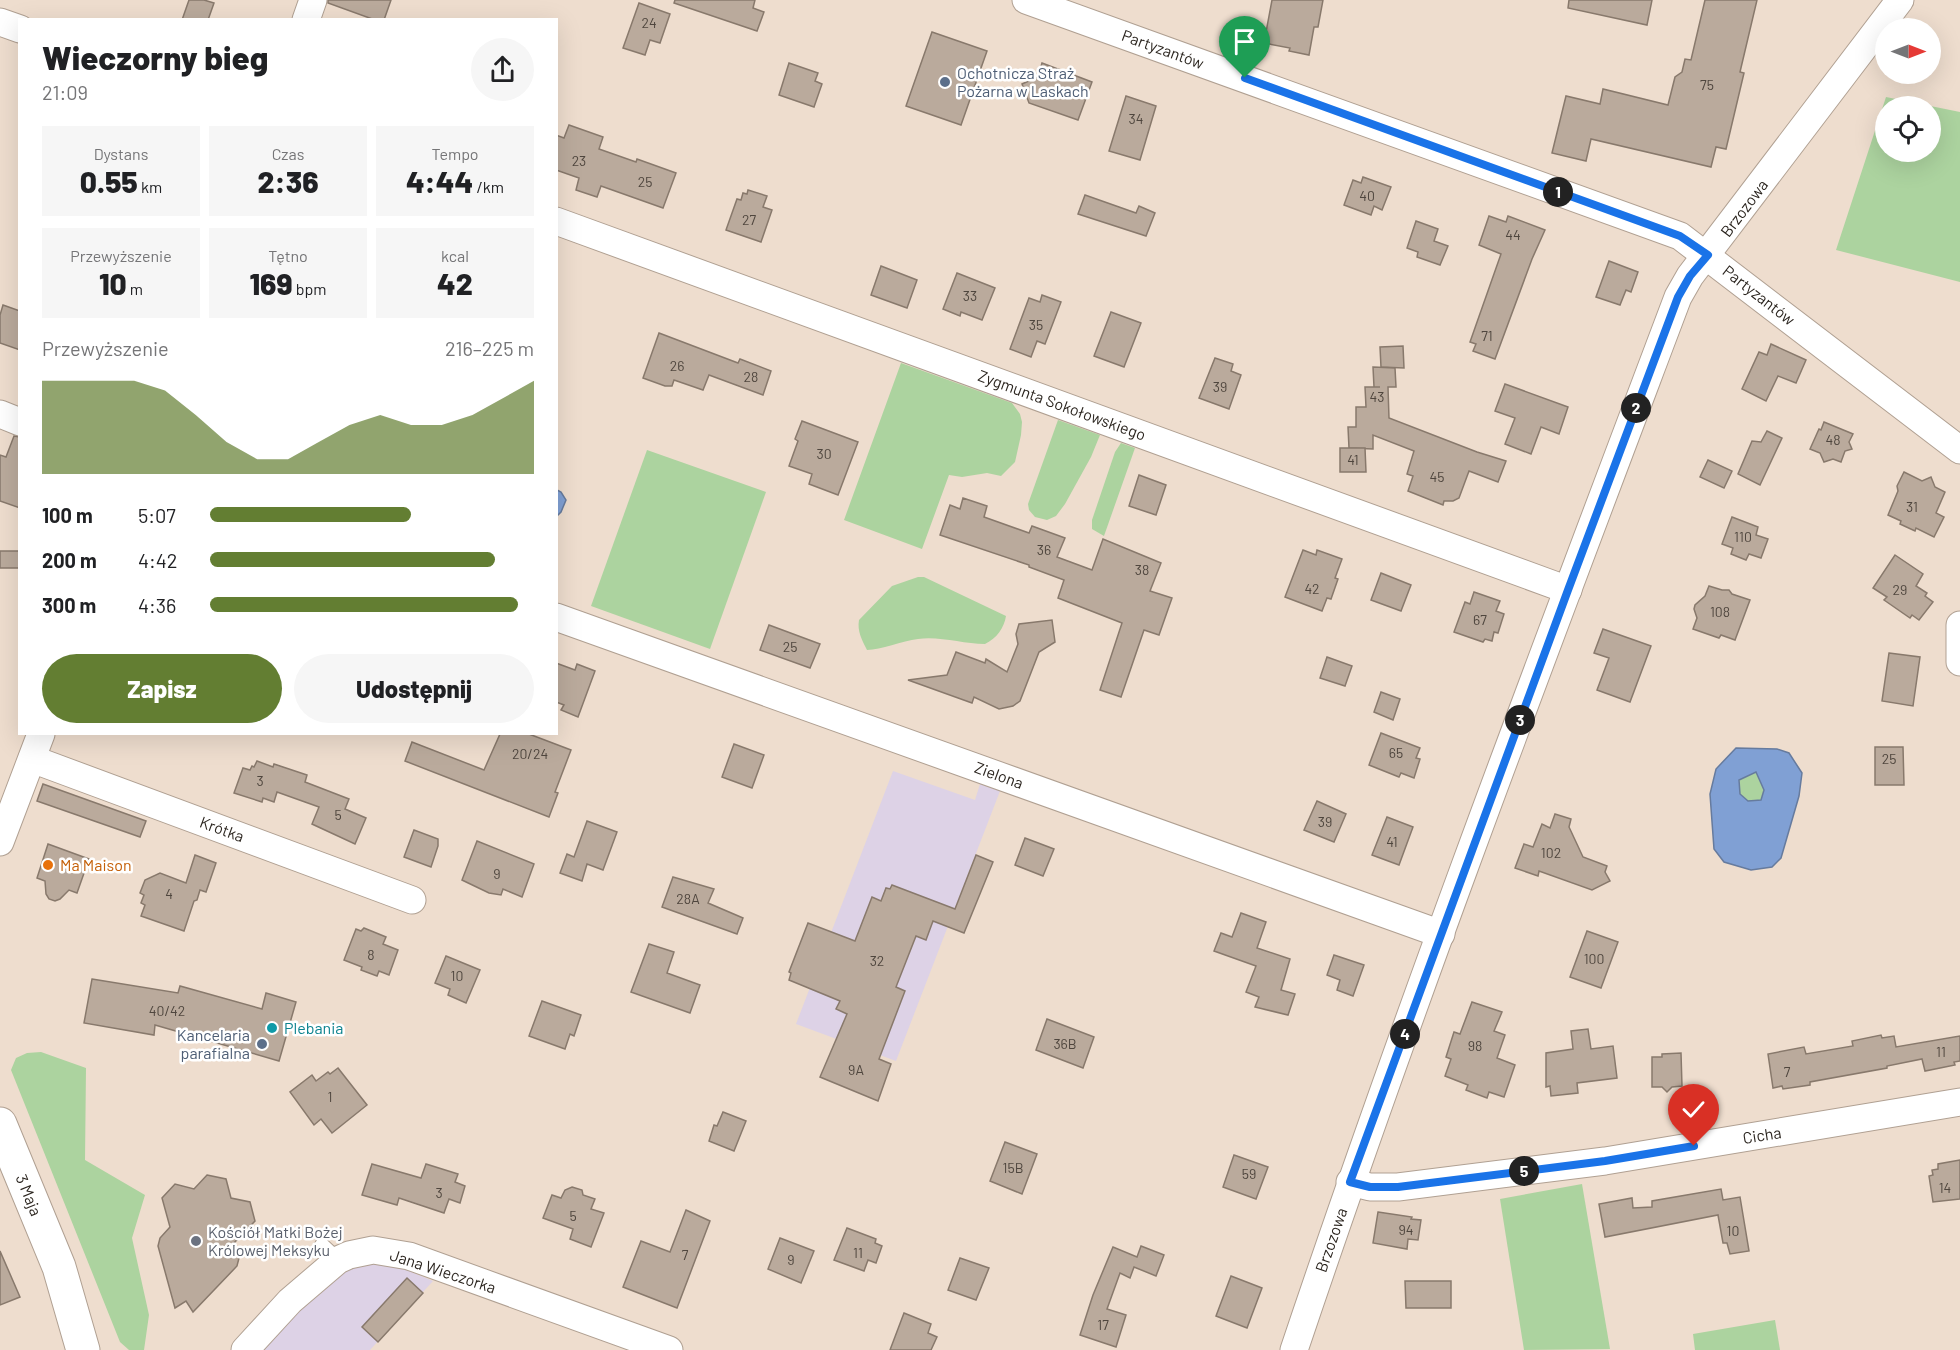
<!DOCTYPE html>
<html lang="pl">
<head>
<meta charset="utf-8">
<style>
  :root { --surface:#fff; --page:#f6f6f6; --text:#202124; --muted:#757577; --accent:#637e32 }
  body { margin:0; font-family:Barlow,sans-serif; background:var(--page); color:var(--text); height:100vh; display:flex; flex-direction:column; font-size:22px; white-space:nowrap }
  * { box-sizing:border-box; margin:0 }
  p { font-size:20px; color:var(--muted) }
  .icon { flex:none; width:33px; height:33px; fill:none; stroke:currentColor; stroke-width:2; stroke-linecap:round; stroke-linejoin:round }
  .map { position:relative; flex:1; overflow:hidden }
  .side { position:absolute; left:18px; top:18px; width:540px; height:717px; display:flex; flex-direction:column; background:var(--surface); border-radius:0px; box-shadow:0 6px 24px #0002 }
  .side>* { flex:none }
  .needle { width:39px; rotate:90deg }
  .controls { position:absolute; left:1875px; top:18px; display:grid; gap:12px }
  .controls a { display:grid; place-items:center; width:66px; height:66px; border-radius:50%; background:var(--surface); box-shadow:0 6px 24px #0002; font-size:30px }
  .pin { position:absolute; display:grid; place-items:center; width:51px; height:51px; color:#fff; margin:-62px -26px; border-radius:50% 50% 50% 0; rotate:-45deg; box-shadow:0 0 6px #0007 }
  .pin .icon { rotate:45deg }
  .km { position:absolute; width:30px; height:30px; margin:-15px; border-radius:50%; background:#222; color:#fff; font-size:16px; line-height:30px; text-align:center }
  .round { display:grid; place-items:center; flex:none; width:63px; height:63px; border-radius:32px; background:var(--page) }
  .overview { display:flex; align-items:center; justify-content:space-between; height:102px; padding:0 24px }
  h1 { font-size:33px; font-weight:800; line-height:45px }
  .metrics { display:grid; grid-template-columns:repeat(3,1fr); gap:9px; height:102px; padding:6px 24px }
  .metrics div { display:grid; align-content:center; border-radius:0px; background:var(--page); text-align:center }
  .metrics b { font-size:30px; font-weight:800 }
  .metrics small { font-size:16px; font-weight:400 }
  .metrics p { font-size:16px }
  .chart { height:168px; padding:12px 24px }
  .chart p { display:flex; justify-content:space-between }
  .chart svg { width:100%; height:108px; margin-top:6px; fill:var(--accent); opacity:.7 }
  .button { display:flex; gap:12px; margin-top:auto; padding:12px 24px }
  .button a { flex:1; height:69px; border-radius:36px; background:var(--accent); color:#fff; font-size:24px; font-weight:800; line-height:69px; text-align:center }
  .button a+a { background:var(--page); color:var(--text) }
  ul { padding:0 24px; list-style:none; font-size:20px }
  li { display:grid; grid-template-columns:96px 72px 1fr; align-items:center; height:45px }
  li i { height:15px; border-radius:8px; background:var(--accent) }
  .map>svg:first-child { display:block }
  .commercial { fill:#ddd2e6 }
  .green { fill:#acd39f; fill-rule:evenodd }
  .water { fill:#80a0d4; stroke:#667b9e; stroke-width:1.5; fill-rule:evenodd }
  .building { fill:#baaa9c; stroke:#88796c; stroke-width:1.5 }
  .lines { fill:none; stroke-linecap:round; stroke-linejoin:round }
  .lane-casing { stroke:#b0a092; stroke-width:16 }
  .street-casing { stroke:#b0a092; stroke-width:29 }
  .secondary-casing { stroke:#b0a092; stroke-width:35 }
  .lane { stroke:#fff; stroke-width:14 }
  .street { stroke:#fff; stroke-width:27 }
  .secondary { stroke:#fff; stroke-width:33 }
  .route-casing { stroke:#fff; stroke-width:12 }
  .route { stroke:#1a73e8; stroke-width:8 }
  .service-dot { fill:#5c6f8a; stroke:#fff; stroke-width:2 }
  .food-dot { fill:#e8710a; stroke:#fff; stroke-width:2 }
  .culture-dot { fill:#0f9aa8; stroke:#fff; stroke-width:2 }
  .worship-dot { fill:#6b7280; stroke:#fff; stroke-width:2 }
  .labels { text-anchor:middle; stroke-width:5; stroke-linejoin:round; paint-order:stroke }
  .number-label { font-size:14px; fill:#4f463e }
  .street-label { font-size:16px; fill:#2b251f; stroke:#fff }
  .service-label { font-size:16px; fill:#4e5e75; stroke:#fff; text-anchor:start }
  .food-label { font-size:16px; fill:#c56008; stroke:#fff; text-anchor:start }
  .culture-label { font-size:16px; fill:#0d838f; stroke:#fff; text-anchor:start }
  .worship-label { font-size:16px; fill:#5b616d; stroke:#fff; text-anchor:start }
</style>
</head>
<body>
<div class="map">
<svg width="1960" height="1350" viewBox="0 0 1960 1350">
  <rect width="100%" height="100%" fill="#eeddce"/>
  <!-- commercial -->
  <g class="commercial">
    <polygon points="893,771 975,800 980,784 1000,791 896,1061 796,1024"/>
    <polygon points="378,1258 433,1281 370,1350 258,1350 344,1268"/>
  </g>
  <!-- green -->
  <g class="green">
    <path d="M1886,97L1960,112V282L1836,250ZM1886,106H1930V152H1886Z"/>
    <polygon points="901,363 1012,403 1020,414 1022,422 1021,435 1015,462 1001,476 987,473 962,477 949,475 922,549 844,520"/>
    <polygon points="1058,420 1100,435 1091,457 1065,504 1056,516 1047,520 1035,517 1029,510 1028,504"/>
    <polygon points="1121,443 1135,448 1104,536 1092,529 1092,520 1115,452"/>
    <polygon points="647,450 766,492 710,649 591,606"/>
    <path d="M918,577H924L1006,616C1004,628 997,638 985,644C963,644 940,636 918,639C902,641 881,650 867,650C862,640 857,631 859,620L892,586Z"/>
    <polygon points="1757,772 1764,790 1761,801 1748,801 1740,794 1739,779"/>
    <polygon points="41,1052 86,1068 85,1160 145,1195 132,1238 149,1315 144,1350 129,1350 120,1342 11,1070 16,1058 27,1053"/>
    <polygon points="1582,1184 1610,1349 1524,1350 1500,1199"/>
    <polygon points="1775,1320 1780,1350 1695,1350 1693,1334"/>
  </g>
  <!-- water -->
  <g class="water">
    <polygon points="557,490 561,492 566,500 561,512 557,516"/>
    <path d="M1736,748L1777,749L1789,753L1802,773L1799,796L1781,858L1772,867L1751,870L1724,862L1714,849L1710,794L1716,769ZM1756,772L1764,790L1761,800L1748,801L1740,794L1739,780Z"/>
  </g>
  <!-- building -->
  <g class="building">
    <polygon points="189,0 204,0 214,3 208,20 182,20"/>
    <polygon points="328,0 391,0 384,20 375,20 328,3"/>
    <polygon points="675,0 755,0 753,8 764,12 757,31 674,3"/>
    <polygon points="1272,0 1323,0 1318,27 1314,27 1309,55 1289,51 1290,48 1264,43"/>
    <polygon points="1569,0 1652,0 1647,25 1568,8"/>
    <polygon points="1705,0 1757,0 1740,72 1744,73 1726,149 1716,147 1711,167 1591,139 1586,161 1552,153 1566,96 1600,104 1603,89 1668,105 1675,77 1682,72 1685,59 1691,60"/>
    <polygon points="639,3 670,14 660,43 650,40 645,55 623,48"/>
    <polygon points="932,32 987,51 961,125 906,106"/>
    <polygon points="789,63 818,73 815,81 822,84 814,107 779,95"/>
    <polygon points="1042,63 1092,82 1078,120 1029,103 1022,84 1038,77"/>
    <polygon points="1126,96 1156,106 1140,160 1109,151"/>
    <polygon points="569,125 603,137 599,149 636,162 637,159 676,173 663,208 601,186 597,197 576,190 579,178 556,170 556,135 564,138"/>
    <polygon points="1363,177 1391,187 1382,210 1374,206 1371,215 1344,205 1353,180 1361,183"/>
    <polygon points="748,190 767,196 763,207 772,210 761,242 726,230 737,199 741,200 743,193 747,194"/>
    <polygon points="1085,195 1136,213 1139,206 1155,213 1146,236 1078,214"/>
    <polygon points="1489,216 1506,222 1508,216 1545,230 1532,259 1495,359 1473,351 1476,344 1470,342 1501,254 1479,245"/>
    <polygon points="1416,221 1438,229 1434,241 1448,246 1440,265 1417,257 1418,252 1407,248"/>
    <polygon points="1609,261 1638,272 1631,292 1626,290 1620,305 1596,297"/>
    <polygon points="881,266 917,280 907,308 871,295"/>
    <polygon points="957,273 995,288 982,320 961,312 960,316 943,309"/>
    <polygon points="1042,295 1061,302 1045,344 1037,341 1031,357 1010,349 1029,298 1040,302"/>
    <polygon points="3,305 20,311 20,350 0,343 0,315"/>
    <polygon points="1111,312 1141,323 1124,367 1094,356"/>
    <polygon points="659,333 738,363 740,359 771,371 763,395 709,375 703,390 674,380 672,386 665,386 643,378"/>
    <polygon points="1771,344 1806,360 1796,383 1778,376 1766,401 1742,389 1759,352 1767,355"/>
    <polygon points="1403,346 1404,368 1381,367 1380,347"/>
    <polygon points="1215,358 1233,364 1231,371 1241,375 1229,409 1199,398"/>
    <polygon points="1373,367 1395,368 1396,387 1388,387 1389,418 1477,452 1506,461 1498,482 1469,471 1459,498 1453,501 1444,501 1443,505 1408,491 1413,476 1407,474 1414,451 1373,435 1373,449 1349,448 1348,427 1356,427 1356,407 1366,407 1365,387 1380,387 1374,387"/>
    <polygon points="1505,384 1568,407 1559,434 1541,427 1531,454 1505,444 1515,418 1495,411"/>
    <polygon points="802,421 858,442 838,495 809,484 812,474 789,466 798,441 795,439"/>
    <polygon points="1824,422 1853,434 1849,442 1852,449 1845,451 1841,462 1833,459 1824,462 1820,453 1810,449 1819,429 1821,430"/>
    <polygon points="1767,431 1782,438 1760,485 1738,474 1752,441 1761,442"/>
    <polygon points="14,436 20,437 20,508 0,501 0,455 6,457"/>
    <polygon points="1340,448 1365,448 1366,472 1340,472"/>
    <polygon points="1708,460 1732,471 1724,488 1700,477"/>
    <polygon points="1904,472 1922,481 1931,477 1935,487 1945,492 1936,513 1944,517 1934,537 1916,528 1915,531 1900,524 1901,521 1888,515 1898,491 1897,486"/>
    <polygon points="1139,475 1166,485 1156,515 1129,506"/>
    <polygon points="963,498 987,506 984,517 1029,533 1032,526 1065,538 1057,557 1092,570 1103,539 1161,563 1150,591 1172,598 1159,635 1144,630 1121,697 1100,690 1122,623 1058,598 1064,580 1029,567 1029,565 940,535 950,505 960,509"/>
    <polygon points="1732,517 1758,527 1756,535 1768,539 1761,558 1749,554 1746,560 1731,554 1733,548 1722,544"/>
    <polygon points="1303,550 1316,555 1317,550 1342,559 1335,578 1338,579 1331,599 1327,598 1322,611 1285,597"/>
    <rect x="0" y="551" width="20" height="17"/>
    <polygon points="1895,555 1923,574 1916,586 1927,593 1925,596 1933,602 1919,620 1912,615 1910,618 1884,600 1887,597 1873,588"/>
    <polygon points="1381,573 1411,585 1401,611 1371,600"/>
    <polygon points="1709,586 1722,590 1729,590 1732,594 1750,600 1735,640 1721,635 1719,638 1693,629 1697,618 1694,609 1695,605 1705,596"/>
    <polygon points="1474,592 1500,601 1496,611 1504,614 1498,633 1494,632 1492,641 1485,639 1483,642 1454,632 1465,602 1470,604"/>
    <polygon points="1052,620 1055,642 1039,652 1020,701 1013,706 999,709 974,697 972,703 908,680 947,675 956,652 985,663 986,659 1007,672 1018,644 1016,634 1019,624"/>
    <polygon points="769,625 820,644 810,668 760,650"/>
    <polygon points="1603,629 1651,646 1630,702 1597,690 1609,658 1594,653"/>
    <polygon points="1889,653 1920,657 1913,706 1882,701"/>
    <polygon points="1327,657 1352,666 1345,686 1320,678"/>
    <polygon points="556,663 575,670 577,664 595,671 578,717 561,710 564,705 556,702"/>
    <polygon points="1381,692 1400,699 1393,720 1374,712"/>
    <polygon points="1381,733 1420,748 1416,758 1420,759 1414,778 1401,773 1399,777 1369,765"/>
    <polygon points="500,734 529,734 571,750 555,792 558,793 549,817 405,761 412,742 484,770"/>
    <polygon points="734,744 764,755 752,788 722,777"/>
    <polygon points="1875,747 1903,747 1904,785 1875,785"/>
    <polygon points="257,761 273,767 274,764 307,775 305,782 349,799 345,809 366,818 355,844 312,824 319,807 277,792 274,802 263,798 262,802 234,793 243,768 250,770 252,766 254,767"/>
    <polygon points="43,784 146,821 140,837 37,801"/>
    <polygon points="1317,801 1346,814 1334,842 1304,830"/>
    <polygon points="1555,814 1571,819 1569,827 1583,857 1607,866 1605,872 1610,881 1592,890 1539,871 1538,876 1515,868 1524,844 1533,847 1542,824 1550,828"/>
    <polygon points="1387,817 1413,827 1399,865 1372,855"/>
    <polygon points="587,821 617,832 603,870 587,864 582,881 560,873 567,854 574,857"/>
    <polygon points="414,830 438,839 438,846 431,867 404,857"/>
    <polygon points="1025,838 1054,849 1043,876 1015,865"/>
    <polygon points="477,841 534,864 522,897 503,889 501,895 489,893 462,880"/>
    <polygon points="48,844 89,859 77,893 69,890 60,899 55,901 49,899 46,894 45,881 37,878"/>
    <polygon points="195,855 216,863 206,892 200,890 197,900 194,901 184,931 141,916 145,905 141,903 144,895 140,893 145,880 160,873 186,883"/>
    <polygon points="976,855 993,862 964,933 933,921 926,940 916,936 896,987 905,991 879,1059 891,1064 878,1101 820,1077 847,1014 836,1009 840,1001 789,980 791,973 789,972 808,923 855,941 872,897 881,901 886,888 890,889 892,885 955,909"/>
    <polygon points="673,877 714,889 708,903 743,918 737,934 662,907"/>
    <polygon points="1241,913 1266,922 1257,948 1290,959 1281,990 1295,994 1288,1015 1255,1007 1259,997 1246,992 1256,966 1214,951 1221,933 1232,937"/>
    <polygon points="364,928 386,937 383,944 398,950 389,975 379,971 377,976 361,970 362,967 344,960 356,929 361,931"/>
    <polygon points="1587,931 1618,942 1601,988 1570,977"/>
    <polygon points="649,944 674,952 667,973 700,985 690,1013 631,992"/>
    <polygon points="1334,955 1364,965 1353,996 1337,990 1340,980 1327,975"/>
    <polygon points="446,956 480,970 466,1003 448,995 450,989 435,983"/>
    <polygon points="92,979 178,993 180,986 262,1009 266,993 296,1002 279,1061 155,1025 154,1035 84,1023"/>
    <polygon points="542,1001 581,1015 574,1036 570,1034 565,1049 529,1036"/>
    <polygon points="1472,1002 1502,1012 1494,1031 1505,1035 1497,1058 1515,1065 1504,1097 1489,1092 1487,1098 1466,1090 1468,1085 1445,1076 1451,1059 1446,1057 1454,1032 1460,1034"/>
    <polygon points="1047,1019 1094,1037 1083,1068 1036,1050"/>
    <polygon points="1588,1029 1591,1049 1613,1046 1617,1078 1577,1083 1578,1093 1551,1096 1550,1086 1546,1087 1546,1053 1573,1049 1571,1031"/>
    <polygon points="1881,1035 1882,1038 1894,1036 1896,1047 1960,1036 1960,1061 1954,1062 1955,1065 1925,1071 1922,1059 1887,1066 1887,1068 1810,1082 1810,1085 1783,1089 1782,1086 1773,1088 1768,1054 1804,1047 1806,1054 1853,1046 1852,1041"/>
    <polygon points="1681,1053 1682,1086 1672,1087 1667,1092 1662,1087 1652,1087 1652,1057 1662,1057 1662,1054"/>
    <polygon points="338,1068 367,1105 332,1133 321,1119 314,1125 290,1092 312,1075 316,1081 328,1072 330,1074"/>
    <polygon points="723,1112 746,1121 734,1151 709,1141 714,1125 717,1126"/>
    <polygon points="1005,1142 1037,1154 1022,1194 990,1181"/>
    <polygon points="1234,1155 1268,1167 1256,1199 1223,1187"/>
    <polygon points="1960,1160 1960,1199 1933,1202 1929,1176 1933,1175 1932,1170 1938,1169 1938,1164"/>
    <polygon points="372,1164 421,1178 426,1164 458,1174 455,1182 465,1186 460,1203 449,1199 444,1213 399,1198 397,1205 362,1195"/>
    <polygon points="207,1175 226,1179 231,1198 250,1202 255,1221 234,1243 239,1258 237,1266 193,1312 186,1301 175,1308 158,1246 160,1238 170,1227 162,1198 175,1184 194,1189"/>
    <polygon points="572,1187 582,1190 583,1195 595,1199 591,1209 604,1213 591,1247 570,1239 573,1229 543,1218 552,1195 561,1198 565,1190"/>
    <polygon points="1721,1189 1723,1200 1740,1197 1749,1251 1730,1254 1727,1243 1723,1243 1718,1215 1605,1237 1599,1204 1632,1198 1633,1208 1652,1207 1652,1201"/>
    <polygon points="686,1210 710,1221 677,1308 623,1287 641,1241 670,1252"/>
    <polygon points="1378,1212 1412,1217 1411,1219 1421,1220 1418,1240 1408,1239 1407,1249 1373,1243"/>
    <polygon points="847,1228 876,1239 875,1243 882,1246 876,1263 868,1260 864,1271 834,1260"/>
    <polygon points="780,1238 814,1251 801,1283 768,1269"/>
    <polygon points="1141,1246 1164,1255 1156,1276 1134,1267 1130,1278 1120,1273 1107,1309 1126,1315 1116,1347 1080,1335 1093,1295 1113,1247 1137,1257"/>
    <polygon points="0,1251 20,1297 0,1305"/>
    <polygon points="960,1258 989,1268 976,1300 948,1290"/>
    <polygon points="1231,1276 1262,1288 1247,1328 1216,1316"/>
    <polygon points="407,1278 423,1293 378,1342 362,1327"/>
    <polygon points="1405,1281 1451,1281 1451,1308 1406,1308"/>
    <polygon points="904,1313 931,1324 928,1333 937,1337 931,1350 890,1350"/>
  </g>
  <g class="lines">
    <defs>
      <polyline id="lane" points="322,1245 338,1260"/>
      <g id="street">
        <polyline points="1026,0 1680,236 1960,450"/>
        <polyline points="306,20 313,0"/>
        <polyline points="0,22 20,29"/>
        <polyline points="556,221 1568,590"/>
        <polyline points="0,414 20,422"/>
        <polyline points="556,617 1441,934"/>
        <polyline points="1960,625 1960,662"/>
        <polyline points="32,759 412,900"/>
        <polyline points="0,842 41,734"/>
        <polyline points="1350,1182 1370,1187 1398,1187 1605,1161 1960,1102"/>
        <polyline points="245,1350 290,1301 338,1260 349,1255 373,1250 409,1256 669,1350"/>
        <path d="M1294,1350C1413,996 1546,647 1678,297L1690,276L1900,0"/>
      </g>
      <polyline id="secondary" points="0,1124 59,1267 83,1350"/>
    </defs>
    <!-- lane casing -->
    <use href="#lane" class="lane-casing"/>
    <!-- street casing -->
    <use href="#street" class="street-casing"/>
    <!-- secondary casing -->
    <use href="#secondary" class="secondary-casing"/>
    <!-- lane -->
    <use href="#lane" class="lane"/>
    <!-- street -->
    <use href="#street" class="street"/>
    <!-- secondary -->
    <use href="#secondary" class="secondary"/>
  </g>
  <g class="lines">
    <defs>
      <polyline id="route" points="1245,78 1680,236 1708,255 1690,276 1678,297 1568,590 1350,1182 1370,1187 1398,1187 1605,1161 1694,1146"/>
    </defs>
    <!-- route casing -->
    <use href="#route" class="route-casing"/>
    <!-- route -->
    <use href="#route" class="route"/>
  </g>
  <!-- markers -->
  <g class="service-dot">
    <circle cx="945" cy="82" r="6"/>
    <circle cx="262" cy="1044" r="6"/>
  </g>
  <circle class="food-dot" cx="48" cy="865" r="6"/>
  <circle class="culture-dot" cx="272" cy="1028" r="6"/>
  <circle class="worship-dot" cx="196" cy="1241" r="6"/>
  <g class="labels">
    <!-- number labels -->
    <g class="number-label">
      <text x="649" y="28">24</text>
      <text x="1707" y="90">75</text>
      <text x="1136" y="124">34</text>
      <text x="579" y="166">23</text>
      <text x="645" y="187">25</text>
      <text x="1367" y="201">40</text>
      <text x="749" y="225">27</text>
      <text x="1513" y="240">44</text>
      <text x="970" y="301">33</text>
      <text x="1036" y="330">35</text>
      <text x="1487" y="341">71</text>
      <text x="677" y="371">26</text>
      <text x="751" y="382">28</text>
      <text x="1220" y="392">39</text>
      <text x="1377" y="402">43</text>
      <text x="1833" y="445">48</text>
      <text x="824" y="459">30</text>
      <text x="1353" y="465">41</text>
      <text x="1437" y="482">45</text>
      <text x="1912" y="512">31</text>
      <text x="1743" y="542">110</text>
      <text x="1044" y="555">36</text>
      <text x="1142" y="575">38</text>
      <text x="1312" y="594">42</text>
      <text x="1900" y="595">29</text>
      <text x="1720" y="617">108</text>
      <text x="1480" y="625">67</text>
      <text x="790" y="652">25</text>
      <text x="1396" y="758">65</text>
      <text x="530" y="759">20/24</text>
      <text x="1889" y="764">25</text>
      <text x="260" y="786">3</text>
      <text x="338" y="820">5</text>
      <text x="1325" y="827">39</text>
      <text x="1392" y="847">41</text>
      <text x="1551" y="858">102</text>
      <text x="497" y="879">9</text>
      <text x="169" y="899">4</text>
      <text x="688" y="904">28A</text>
      <text x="371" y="960">8</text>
      <text x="1594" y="964">100</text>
      <text x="877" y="966">32</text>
      <text x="457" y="981">10</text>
      <text x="167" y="1016">40/42</text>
      <text x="1065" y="1049">36B</text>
      <text x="1475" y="1051">98</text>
      <text x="1941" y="1057">11</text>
      <text x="856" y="1075">9A</text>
      <text x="1787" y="1077">7</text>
      <text x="330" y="1102">1</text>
      <text x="1013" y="1173">15B</text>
      <text x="1249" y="1179">59</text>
      <text x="1945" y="1193">14</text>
      <text x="439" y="1198">3</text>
      <text x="573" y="1221">5</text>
      <text x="1406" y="1235">94</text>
      <text x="1733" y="1236">10</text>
      <text x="858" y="1258">11</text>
      <text x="685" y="1260">7</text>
      <text x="791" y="1265">9</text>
      <text x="1103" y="1330">17</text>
    </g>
    <!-- street labels -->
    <g class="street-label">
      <text transform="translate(1163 49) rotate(20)" y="6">Partyzantów</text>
      <text transform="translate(1744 208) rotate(-53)" y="6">Brzozowa</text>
      <text transform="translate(1759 295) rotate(38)" y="6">Partyzantów</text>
      <text transform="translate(1062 405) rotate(20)" y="6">Zygmunta Sokołowskiego</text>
      <text transform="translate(999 775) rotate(20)" y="6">Zielona</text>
      <text transform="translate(222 829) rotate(20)" y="6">Krótka</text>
      <text transform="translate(1762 1135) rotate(-9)" y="6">Cicha</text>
      <text transform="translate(29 1195) rotate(68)" y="6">3 Maja</text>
      <text transform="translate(1331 1240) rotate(-71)" y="6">Brzozowa</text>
      <text transform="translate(443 1271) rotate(18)" y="6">Jana Wieczorka</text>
    </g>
    <!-- service labels -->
    <g class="service-label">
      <text x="957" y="79">Ochotnicza Straż<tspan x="957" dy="18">Pożarna w Laskach</tspan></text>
      <text x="250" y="1041" text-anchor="end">Kancelaria<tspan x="250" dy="18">parafialna</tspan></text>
    </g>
    <!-- food labels -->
    <g class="food-label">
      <text x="60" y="871">Ma Maison</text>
    </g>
    <!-- culture labels -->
    <g class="culture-label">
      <text x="284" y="1034">Plebania</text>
    </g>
    <!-- worship labels -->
    <g class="worship-label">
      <text x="208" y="1238">Kościół Matki Bożej<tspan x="208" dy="18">Królowej Meksyku</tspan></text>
    </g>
  </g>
</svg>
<div class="controls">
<a><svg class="needle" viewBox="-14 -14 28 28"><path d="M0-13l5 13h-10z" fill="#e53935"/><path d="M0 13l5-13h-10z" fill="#757577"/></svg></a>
<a><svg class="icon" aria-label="locate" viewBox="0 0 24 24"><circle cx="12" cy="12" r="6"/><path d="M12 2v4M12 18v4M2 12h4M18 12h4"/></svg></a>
</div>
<div class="pin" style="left:1245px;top:78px;background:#1e9e55"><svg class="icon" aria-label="arrive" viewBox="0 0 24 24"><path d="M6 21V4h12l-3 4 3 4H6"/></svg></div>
<div class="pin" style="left:1694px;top:1146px;background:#d93025"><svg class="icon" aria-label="check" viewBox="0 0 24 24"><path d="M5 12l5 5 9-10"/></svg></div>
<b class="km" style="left:1558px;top:192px">1</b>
<b class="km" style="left:1636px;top:408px">2</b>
<b class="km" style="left:1520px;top:720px">3</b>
<b class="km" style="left:1405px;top:1034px">4</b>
<b class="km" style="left:1524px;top:1171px">5</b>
<section class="side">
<div class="overview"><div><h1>Wieczorny bieg</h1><p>21:09</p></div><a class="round"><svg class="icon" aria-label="share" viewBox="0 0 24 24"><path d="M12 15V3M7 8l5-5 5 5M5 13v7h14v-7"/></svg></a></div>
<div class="metrics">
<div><p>Dystans</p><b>0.55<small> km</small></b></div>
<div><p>Czas</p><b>2:36</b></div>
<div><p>Tempo</p><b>4:44<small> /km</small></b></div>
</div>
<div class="metrics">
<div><p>Przewyższenie</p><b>10<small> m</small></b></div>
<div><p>Tętno</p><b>169<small> bpm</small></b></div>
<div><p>kcal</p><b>42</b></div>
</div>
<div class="chart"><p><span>Przewyższenie</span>216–225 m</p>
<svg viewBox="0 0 160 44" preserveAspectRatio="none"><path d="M0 44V6L10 6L20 6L30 6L40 10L50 20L60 31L70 38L80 38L90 31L100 24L110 20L120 24L130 24L140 20L150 13L160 6V44z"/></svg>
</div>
<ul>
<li><b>100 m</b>5:07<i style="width:62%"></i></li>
<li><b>200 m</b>4:42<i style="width:88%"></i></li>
<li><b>300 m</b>4:36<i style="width:95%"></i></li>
</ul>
<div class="button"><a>Zapisz</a><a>Udostępnij</a></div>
</section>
</div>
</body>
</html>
